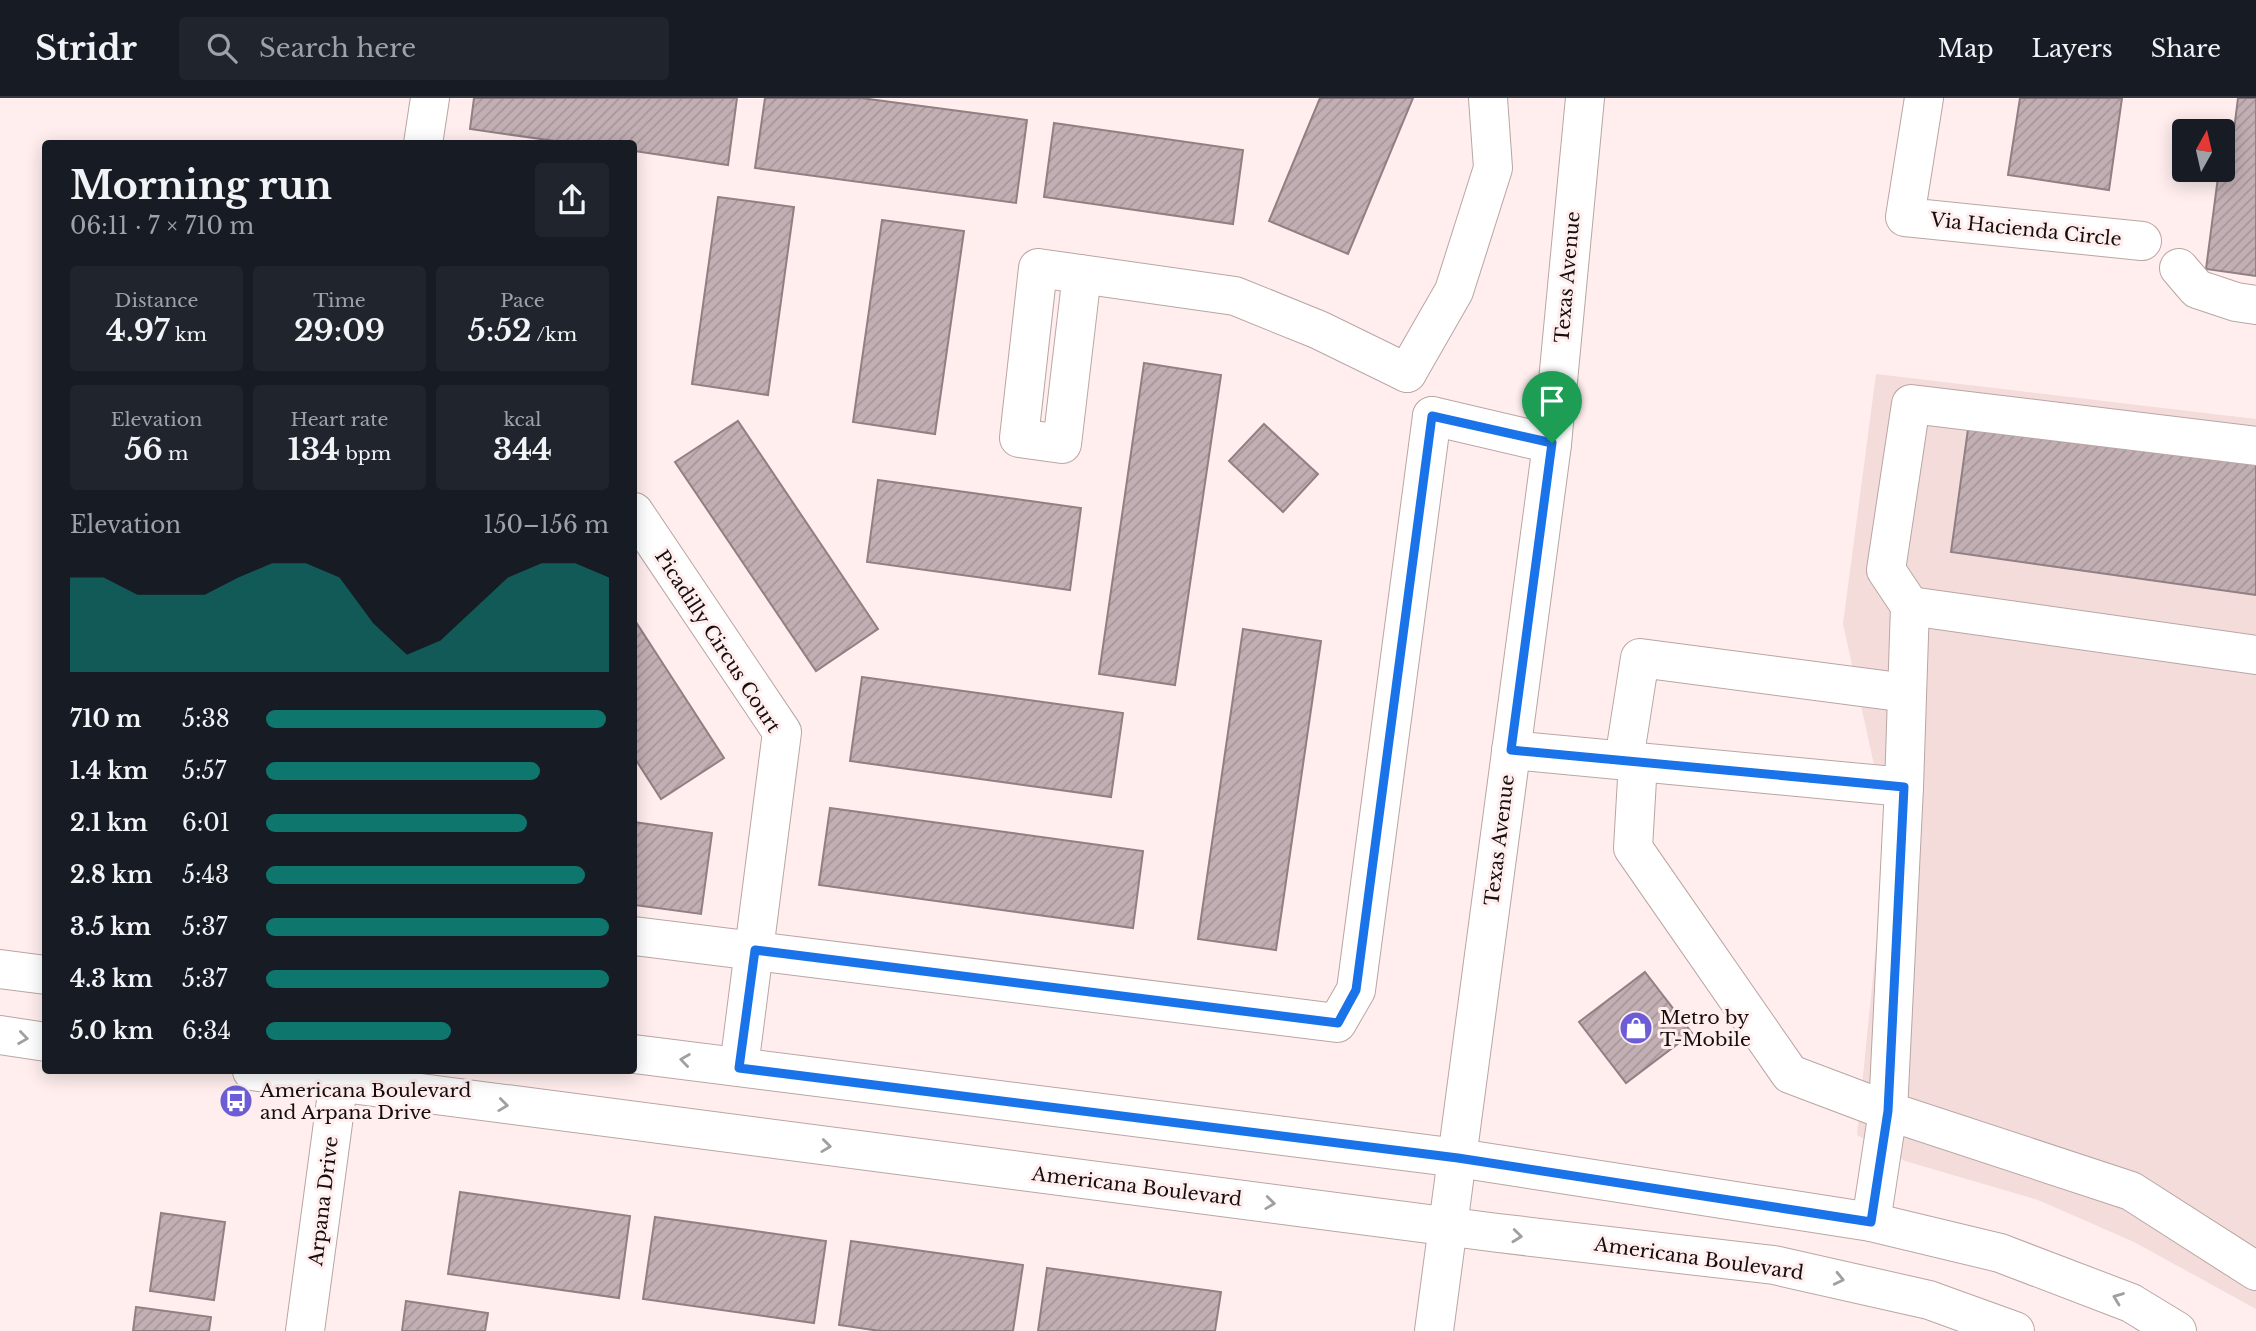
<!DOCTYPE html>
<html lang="en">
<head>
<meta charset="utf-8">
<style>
  :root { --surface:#171b24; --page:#20242c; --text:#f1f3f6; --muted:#9ea1a6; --line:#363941; --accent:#0f766e }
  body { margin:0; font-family:"Libre Baskerville",serif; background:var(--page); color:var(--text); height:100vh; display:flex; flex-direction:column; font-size:26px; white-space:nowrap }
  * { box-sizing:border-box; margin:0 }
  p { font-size:23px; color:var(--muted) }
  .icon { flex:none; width:38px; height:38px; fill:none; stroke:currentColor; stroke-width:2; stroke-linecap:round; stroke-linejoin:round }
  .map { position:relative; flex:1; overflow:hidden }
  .drawer { position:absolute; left:42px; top:42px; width:595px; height:934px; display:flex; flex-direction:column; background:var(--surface); border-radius:7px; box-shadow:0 4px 18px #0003 }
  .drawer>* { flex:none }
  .needle { width:46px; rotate:8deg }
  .controls { position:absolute; left:2172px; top:21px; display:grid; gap:14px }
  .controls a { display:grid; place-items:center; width:63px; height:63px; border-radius:7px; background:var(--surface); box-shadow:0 4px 18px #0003; font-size:35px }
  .pin { position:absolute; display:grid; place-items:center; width:60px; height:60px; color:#fff; margin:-72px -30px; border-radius:50% 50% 50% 0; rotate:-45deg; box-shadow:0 0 7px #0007 }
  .pin .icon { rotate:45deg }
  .round { display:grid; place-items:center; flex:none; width:74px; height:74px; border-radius:7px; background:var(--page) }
  .headline { display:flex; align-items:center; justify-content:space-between; height:119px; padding:0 28px }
  h1 { font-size:38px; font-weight:800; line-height:52px }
  .figures { display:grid; grid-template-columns:repeat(3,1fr); gap:10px; height:119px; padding:7px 28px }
  .figures div { display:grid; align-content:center; border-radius:7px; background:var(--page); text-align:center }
  .figures b { font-size:30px; font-weight:800 }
  .figures small { font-size:19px; font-weight:400 }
  .figures p { font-size:19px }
  .chart { height:196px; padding:14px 28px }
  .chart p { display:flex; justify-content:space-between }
  .chart svg { width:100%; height:126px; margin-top:7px; fill:var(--accent); opacity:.7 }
  ul { padding:0 28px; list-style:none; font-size:23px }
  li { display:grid; grid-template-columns:112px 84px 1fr; align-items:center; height:52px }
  li i { height:18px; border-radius:9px; background:var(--accent) }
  header { display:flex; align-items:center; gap:42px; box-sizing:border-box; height:98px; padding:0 35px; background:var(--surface); border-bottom:2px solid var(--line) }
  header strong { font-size:33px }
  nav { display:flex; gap:38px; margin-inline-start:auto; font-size:24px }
  .search { width:490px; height:63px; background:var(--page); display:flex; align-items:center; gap:18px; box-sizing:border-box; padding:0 24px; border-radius:7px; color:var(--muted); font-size:26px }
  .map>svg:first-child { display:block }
  .built { fill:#f3dcda }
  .building { fill:url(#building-hatch); stroke:#917f83; stroke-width:2 }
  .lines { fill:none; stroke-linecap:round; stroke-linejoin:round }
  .minor-casing { stroke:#b9a6a4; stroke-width:40 }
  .major-casing { stroke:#b9a6a4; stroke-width:40 }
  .minor { stroke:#fff; stroke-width:38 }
  .major { stroke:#fff; stroke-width:38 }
  .oneway { stroke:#a19f9f }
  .route-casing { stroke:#fff; stroke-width:14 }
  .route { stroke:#1a73e8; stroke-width:9 }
  .labels { text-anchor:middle; stroke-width:6; stroke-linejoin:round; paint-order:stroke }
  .street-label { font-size:19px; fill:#150e0e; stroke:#ffeeed }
  .poi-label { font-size:19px; fill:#150e0e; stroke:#ffeeed; text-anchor:start }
</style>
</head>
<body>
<header>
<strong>Stridr</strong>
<div class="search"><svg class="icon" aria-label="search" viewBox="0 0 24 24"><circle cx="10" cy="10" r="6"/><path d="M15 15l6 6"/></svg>Search here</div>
<nav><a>Map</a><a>Layers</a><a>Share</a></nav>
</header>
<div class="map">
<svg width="2256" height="1233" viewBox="0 0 2256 1233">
  <defs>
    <pattern id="building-hatch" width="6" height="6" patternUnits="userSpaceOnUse" patternTransform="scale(1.75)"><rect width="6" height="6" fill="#c2afb3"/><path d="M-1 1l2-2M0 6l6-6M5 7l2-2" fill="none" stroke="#a69599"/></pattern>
  </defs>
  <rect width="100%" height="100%" fill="#ffeeed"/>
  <!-- built -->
  <polygon class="built" points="1876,276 2256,321 2256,1211 2134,1144 2038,1102 1905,1063 1857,1037 1888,730 1843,526"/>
  <!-- building -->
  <g class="building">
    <polygon points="474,0 737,0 728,67 634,53 634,46 576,46 470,31"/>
    <polygon points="765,0 861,0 1027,22 1016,105 755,70"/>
    <polygon points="1320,0 1413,0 1348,156 1269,123"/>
    <polygon points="2020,0 2122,0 2109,92 2008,77"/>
    <polygon points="2238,0 2256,0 2256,178 2206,171 2218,79 2228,80"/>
    <polygon points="1054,25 1243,52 1233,126 1044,99"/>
    <polygon points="718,99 794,109 768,297 692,286"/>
    <polygon points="882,122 964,133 935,336 853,324"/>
    <polygon points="1144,265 1221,277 1175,587 1099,576"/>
    <polygon points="738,323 878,531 816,573 675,364"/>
    <polygon points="1969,324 2256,365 2256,497 1951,454"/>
    <polygon points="1264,326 1318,376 1283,414 1229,363"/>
    <polygon points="878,382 1081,410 1070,492 867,464"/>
    <polygon points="634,521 724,660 661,701 634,659"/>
    <polygon points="1243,531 1321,543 1276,852 1198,841"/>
    <polygon points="862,579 1123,615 1111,699 850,663"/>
    <polygon points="830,710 1143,753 1133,830 819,787"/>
    <polygon points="634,724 712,735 701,816 634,807"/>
    <polygon points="1645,874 1692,935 1626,985 1579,924"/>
    <polygon points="460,1094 630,1118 619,1200 448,1176"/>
    <polygon points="161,1115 225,1124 214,1202 150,1193"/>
    <polygon points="655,1119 826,1143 814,1225 643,1201"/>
    <polygon points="851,1143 1023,1167 1013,1233 880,1233 839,1227"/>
    <polygon points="1047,1170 1221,1194 1215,1233 1038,1233"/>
    <polygon points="406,1203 488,1215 485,1233 402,1233"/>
    <polygon points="136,1209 211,1219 209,1233 133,1233"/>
  </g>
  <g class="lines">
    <defs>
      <g id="minor">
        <polyline points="1924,0 1905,119 2142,143"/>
        <polyline points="423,46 430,0"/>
        <polyline points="2179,170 2197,191 2236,204 2256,207"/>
        <polyline points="1082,176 1062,346 1019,340 1038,170 1235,198 1319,232 1407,275"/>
        <polyline points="1407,275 1454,193 1493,70 1488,0"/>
        <polyline points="1432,318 1552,346"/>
        <polyline points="634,414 782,634 739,969"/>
        <polyline points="1910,508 2256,557"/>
        <polyline points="1511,652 1904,689"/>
        <polyline points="1624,662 1640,560 1907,595"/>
        <polyline points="1638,664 1633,750 1790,976 1888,1013 1904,689 1910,508 1886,472 1911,306 2256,348"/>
        <polyline points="634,838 1337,925 1356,892 1432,318"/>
        <polyline points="1871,1124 1888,1013 2131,1093 2256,1173"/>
        <polyline points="305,1233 340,973"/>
        <polyline points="1434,1233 1552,346 1585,0"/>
      </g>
      <g id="major">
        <polyline points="0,871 46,877"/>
        <polyline points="0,937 46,944"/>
        <polyline points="634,956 1458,1060 1871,1124 2000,1155 2131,1205 2177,1233"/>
        <polyline points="252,973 1498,1135 1774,1167 1929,1202 2015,1233"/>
      </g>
    </defs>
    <!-- minor casing -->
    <use href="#minor" class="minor-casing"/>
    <!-- major casing -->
    <use href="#major" class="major-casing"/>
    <!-- minor -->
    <use href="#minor" class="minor"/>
    <!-- major -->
    <use href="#major" class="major"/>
  </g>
  <!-- one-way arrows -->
  <defs><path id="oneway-chevron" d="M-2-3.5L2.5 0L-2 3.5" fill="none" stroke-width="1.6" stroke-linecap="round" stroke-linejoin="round" transform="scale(1.75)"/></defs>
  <g class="oneway">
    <use href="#oneway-chevron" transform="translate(23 940) rotate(8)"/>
    <use href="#oneway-chevron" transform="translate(685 962) rotate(-172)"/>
    <use href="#oneway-chevron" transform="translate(503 1007) rotate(7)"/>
    <use href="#oneway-chevron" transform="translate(826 1048) rotate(7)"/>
    <use href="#oneway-chevron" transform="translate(1270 1105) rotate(7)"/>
    <use href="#oneway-chevron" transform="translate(1517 1138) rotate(6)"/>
    <use href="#oneway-chevron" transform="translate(1839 1181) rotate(13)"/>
    <use href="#oneway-chevron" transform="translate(2118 1200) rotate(-159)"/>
  </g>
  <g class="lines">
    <defs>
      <polygon id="route" points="1432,318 1552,345 1511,652 1904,689 1888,1013 1871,1124 1458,1060 739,970 755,852 1338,925 1356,892"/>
    </defs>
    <!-- route casing -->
    <use href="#route" class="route-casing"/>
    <!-- route -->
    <use href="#route" class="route"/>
  </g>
  <!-- icons -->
  <defs>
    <symbol id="shop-disc" viewBox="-11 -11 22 22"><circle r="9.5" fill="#6c5dd7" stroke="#ffeeed"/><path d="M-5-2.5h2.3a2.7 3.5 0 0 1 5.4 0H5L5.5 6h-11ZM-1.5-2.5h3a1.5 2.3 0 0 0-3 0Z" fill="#fff"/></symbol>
    <symbol id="bus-disc" viewBox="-11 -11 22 22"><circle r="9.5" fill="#6c5dd7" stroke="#ffeeed"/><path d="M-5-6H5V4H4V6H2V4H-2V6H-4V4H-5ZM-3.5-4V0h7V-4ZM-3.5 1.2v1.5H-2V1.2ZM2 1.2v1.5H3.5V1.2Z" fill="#fff"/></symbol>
  </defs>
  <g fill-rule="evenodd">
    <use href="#shop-disc" x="1617" y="911" width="38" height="38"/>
    <use href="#bus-disc" x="217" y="984" width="38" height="38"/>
  </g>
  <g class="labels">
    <!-- street labels -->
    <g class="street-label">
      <text transform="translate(2026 131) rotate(6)" y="7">Via Hacienda Circle</text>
      <text transform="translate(1567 179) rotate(-85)" y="7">Texas Avenue</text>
      <text transform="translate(718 543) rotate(57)" y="7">Picadilly Circus Court</text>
      <text transform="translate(1499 742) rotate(-83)" y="7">Texas Avenue</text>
      <text transform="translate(1137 1088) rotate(7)" y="7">Americana Boulevard</text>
      <text transform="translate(323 1103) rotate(-83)" y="7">Arpana Drive</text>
      <text transform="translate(1699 1160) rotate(8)" y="7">Americana Boulevard</text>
    </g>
    <!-- poi labels -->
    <g class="poi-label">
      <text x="1660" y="926">Metro by<tspan x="1660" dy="22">T-Mobile</tspan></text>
      <text x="260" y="999">Americana Boulevard<tspan x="260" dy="22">and Arpana Drive</tspan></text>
    </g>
  </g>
</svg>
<div class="controls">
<a><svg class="needle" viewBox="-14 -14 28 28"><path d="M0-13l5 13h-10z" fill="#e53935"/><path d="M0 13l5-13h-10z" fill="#9ea1a6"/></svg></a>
</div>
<div class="pin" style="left:1552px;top:345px;background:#1e9e55"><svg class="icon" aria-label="arrive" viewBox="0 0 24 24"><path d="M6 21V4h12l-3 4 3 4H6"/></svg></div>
<section class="drawer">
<div class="headline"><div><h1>Morning run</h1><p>06:11 · 7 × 710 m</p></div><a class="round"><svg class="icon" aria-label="share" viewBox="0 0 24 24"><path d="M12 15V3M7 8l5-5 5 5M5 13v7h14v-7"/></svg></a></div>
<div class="figures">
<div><p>Distance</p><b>4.97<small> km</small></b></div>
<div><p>Time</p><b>29:09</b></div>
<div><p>Pace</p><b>5:52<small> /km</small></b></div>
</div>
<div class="figures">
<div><p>Elevation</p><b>56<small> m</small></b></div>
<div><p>Heart rate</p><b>134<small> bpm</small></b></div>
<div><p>kcal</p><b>344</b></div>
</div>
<div class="chart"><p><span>Elevation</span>150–156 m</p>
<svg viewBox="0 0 160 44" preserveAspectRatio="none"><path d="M0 44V11L10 11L20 17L30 17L40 17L50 11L60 6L70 6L80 11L90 27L100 38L110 33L120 22L130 11L140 6L150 6L160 11V44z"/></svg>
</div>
<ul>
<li><b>710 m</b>5:38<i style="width:99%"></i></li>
<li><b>1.4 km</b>5:57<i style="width:80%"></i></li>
<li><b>2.1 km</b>6:01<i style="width:76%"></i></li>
<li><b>2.8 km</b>5:43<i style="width:93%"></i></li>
<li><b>3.5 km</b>5:37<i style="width:100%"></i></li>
<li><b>4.3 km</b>5:37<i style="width:100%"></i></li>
<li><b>5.0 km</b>6:34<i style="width:54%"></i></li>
</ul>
</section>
</div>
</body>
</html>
